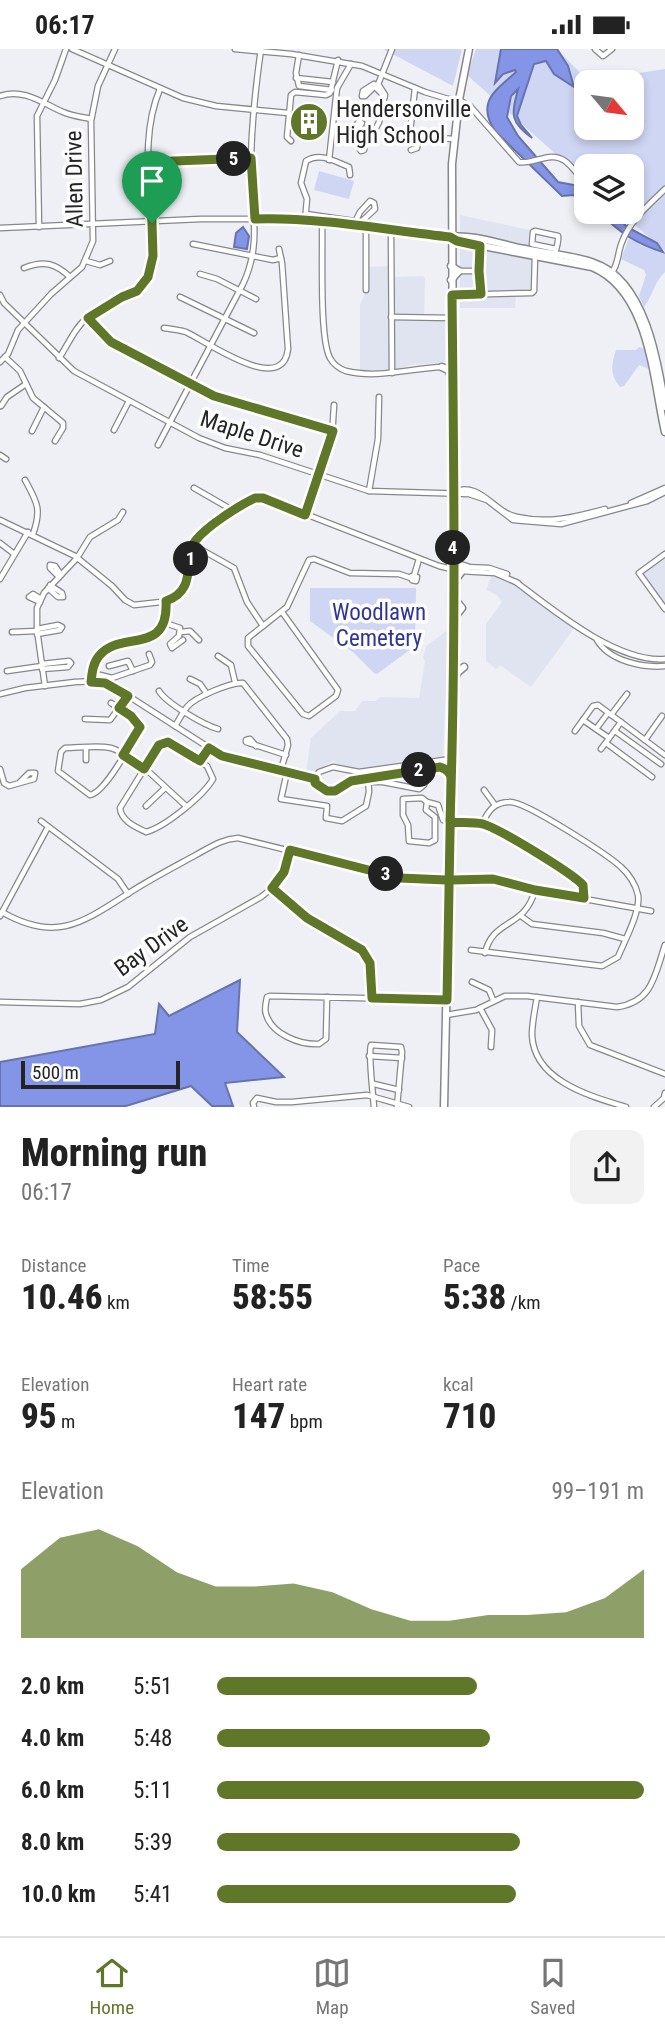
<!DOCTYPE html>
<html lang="en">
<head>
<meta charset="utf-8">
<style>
  :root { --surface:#fff; --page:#f2f2f2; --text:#222; --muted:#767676; --line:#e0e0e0; --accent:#607729 }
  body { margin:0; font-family:"Roboto Condensed",sans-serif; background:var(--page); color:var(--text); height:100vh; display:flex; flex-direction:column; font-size:26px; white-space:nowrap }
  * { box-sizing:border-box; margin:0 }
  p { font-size:23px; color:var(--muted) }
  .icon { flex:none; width:38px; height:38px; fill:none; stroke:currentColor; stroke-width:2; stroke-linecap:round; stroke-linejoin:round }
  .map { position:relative; height:1058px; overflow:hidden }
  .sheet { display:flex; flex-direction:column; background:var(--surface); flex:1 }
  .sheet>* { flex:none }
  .needle { width:46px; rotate:119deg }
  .controls { position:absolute; left:574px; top:21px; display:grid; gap:14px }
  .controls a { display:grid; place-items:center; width:70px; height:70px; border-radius:14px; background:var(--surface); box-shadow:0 4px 10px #0003; font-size:35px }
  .scale { position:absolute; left:21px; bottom:18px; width:159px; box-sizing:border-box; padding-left:7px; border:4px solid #242427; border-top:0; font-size:19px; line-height:24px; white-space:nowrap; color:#242427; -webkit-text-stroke:5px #fdfdfe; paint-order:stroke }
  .pin { position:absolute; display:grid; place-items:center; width:60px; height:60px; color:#fff; margin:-72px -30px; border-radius:50% 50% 50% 0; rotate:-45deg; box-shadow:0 0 7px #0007 }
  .pin .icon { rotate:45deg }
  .km { position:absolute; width:35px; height:35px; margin:-18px; border-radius:50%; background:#222; color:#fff; font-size:19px; line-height:35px; text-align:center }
  .round { display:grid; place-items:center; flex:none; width:74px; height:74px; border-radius:14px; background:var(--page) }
  .headline { display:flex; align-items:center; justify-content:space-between; height:119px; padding:0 21px }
  h1 { font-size:38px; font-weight:800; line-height:52px }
  .metrics { display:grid; grid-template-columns:repeat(3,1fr); gap:10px; height:119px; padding:7px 21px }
  .metrics div { display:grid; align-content:center }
  .metrics b { font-size:35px; font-weight:800 }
  .metrics small { font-size:19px; font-weight:400 }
  .metrics p { font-size:19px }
  .chart { height:196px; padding:14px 21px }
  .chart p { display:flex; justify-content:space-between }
  .chart svg { width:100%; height:126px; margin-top:7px; fill:var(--accent); opacity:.7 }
  ul { padding:0 21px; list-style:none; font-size:23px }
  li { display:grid; grid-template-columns:112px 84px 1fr; align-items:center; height:52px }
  li i { height:18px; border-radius:9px; background:var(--accent) }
  .status { display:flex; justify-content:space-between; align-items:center; height:49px; padding:0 35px; background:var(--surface); direction:ltr }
  .status svg { height:19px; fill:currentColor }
  .tab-bar { display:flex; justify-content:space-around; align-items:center; height:98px; border-top:2px solid var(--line); background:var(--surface); font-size:19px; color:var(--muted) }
  .tab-bar a { display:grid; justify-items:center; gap:4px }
  .tab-bar .selected { color:var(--accent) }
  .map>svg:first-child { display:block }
  .built { fill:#e0e4f1 }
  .green { fill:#ced6f4; fill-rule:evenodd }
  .water { fill:#8495e7; stroke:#6773ad; stroke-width:2 }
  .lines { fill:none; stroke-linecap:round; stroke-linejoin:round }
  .minor-casing { stroke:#86878d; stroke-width:7 }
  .major-casing { stroke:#86878d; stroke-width:9 }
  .minor { stroke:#fff; stroke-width:4.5 }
  .major { stroke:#fff; stroke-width:6 }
  .route-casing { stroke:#fff; stroke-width:14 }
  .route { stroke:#607729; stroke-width:9 }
  .labels { text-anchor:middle; stroke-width:7; stroke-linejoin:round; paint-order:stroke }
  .poi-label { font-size:23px; fill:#242427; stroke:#fdfdfe; text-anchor:start }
  .street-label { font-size:23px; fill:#242427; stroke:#fdfdfe }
  .park-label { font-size:23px; fill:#303695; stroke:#fdfdfe }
</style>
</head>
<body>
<div class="status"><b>06:17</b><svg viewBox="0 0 49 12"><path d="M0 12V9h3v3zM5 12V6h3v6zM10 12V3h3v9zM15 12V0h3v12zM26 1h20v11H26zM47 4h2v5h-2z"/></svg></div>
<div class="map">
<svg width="665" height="1058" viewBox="0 0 665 1058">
  <rect width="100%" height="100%" fill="#eef0f5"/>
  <!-- built -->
  <g class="built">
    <polygon points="460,166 530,181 526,207 536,210 536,243 533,246 516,246 515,259 460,259"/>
    <polygon points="393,217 393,228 423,227 425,230 424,271 446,270 445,312 442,314 415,315 395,321 360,321 360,256 364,247 365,218"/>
    <polygon points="665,502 665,563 637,527 637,522"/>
    <polygon points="492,525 514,535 575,578 531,638 500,616 496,620 486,612 486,575 502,553 497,546 486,541"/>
    <polygon points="448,581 443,709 355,720 335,714 335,711 311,724 306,723 311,689 340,662 355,662 362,652 375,652 381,648 419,649 425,612 423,609 426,597"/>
  </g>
  <!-- green -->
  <g class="green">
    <polygon points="383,0 462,0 453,37"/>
    <path d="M476,0H557L588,32L665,20V202L620,163H632V117H586V132L467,26ZM586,33H632V79H586Z"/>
    <polygon points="319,122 354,132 349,150 314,141"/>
    <path d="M629,189L642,197L665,204V223C655,231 652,248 644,258L639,247L646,226L644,221L621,210Z"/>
    <path d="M639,298L645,300L649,320L639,316L624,337L620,338C610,327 611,315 616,301H636Z"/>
    <polygon points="310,539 416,539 415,597 377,625 374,624 354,604 310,572"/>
  </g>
  <!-- water -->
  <g class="water">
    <path d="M501,0H557L568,17L574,38L554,25L546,12L534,15L517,67L521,76L532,89C509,72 512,65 518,40L511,47L507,68L518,87L558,133L584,138L586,139V150L574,146L562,147L495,82C476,53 495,42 516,23L515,21L503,25L495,34Z"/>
    <path d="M599,163H613L627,178L657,194L663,203C636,195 619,183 599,163Z"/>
    <polygon points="243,178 249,187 247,200 234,198 236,184"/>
    <polygon points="240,931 237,983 284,1028 225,1034 233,1057 212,1057 191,1037 126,1057 0,1057 0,1013 155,985 159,955 169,967"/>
  </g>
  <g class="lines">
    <defs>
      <g id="minor">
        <polyline points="72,0 183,49 216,57 288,64"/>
        <path d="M235,0L291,5L362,17L425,43L448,50L459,51L470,57L519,113C534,116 550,101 565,112C573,118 578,127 586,133"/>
        <polyline points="595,0 603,7 612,0"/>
        <polyline points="299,6 296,24 299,37 332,41"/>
        <polyline points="296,29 333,33"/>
        <polyline points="377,38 392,0"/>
        <polyline points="373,39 365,47 362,47 363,42 374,35"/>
        <polyline points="376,39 382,45 383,49"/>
        <polyline points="415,39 410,83 416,87 453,90"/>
        <path d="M0,47C24,39 42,54 63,63C72,67 82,68 91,70"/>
        <polygon points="359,72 362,74 360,77 357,75"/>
        <path d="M369,78C367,85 365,93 364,101L361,102L359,99L365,80C369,81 372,81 376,79L379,73L385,46L378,35"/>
        <polyline points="291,92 287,88 291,46 295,43 326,46 330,44 338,11"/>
        <polyline points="411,101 417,99 419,88"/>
        <polyline points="329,111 337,39 351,15"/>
        <polyline points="149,113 251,109"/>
        <polyline points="628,163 636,168"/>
        <polyline points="306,165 361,173 375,160 374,154 370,152 360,163 356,171"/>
        <path d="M305,172L307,150L301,134L306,112C320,103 334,112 349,118L350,126"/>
        <path d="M322,174C323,201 319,289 330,309C333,315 340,320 346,322C378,330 411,319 443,318"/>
        <polyline points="39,178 37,67 55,31 66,0"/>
        <polyline points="0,179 201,170 282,170 450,188"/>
        <polyline points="391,181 392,324"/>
        <polyline points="193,195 273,211 281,209"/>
        <path d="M554,207C556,201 559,193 558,187L535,182L533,183L532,195L556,200"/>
        <polyline points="86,212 100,216 110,212"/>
        <path d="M24,219C44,211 55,214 70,228"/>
        <polyline points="459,222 479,222"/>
        <polyline points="200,225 217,230 256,250"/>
        <path d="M611,225C619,215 617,205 622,193C630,171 649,156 665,140"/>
        <polyline points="366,241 366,178"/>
        <polyline points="480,245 479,222 481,195"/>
        <polyline points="0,246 4,254 74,322 199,389 225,399 260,406 369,442 469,445 487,451 513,471 561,475 647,452 665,443"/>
        <polyline points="452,246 532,244 534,242 535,207"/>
        <polyline points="180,248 254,284"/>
        <polyline points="391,268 452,269"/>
        <polyline points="87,269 111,293 214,347 333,382"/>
        <path d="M164,279C171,280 179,281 186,283C206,292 283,348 288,300L282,214L279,200"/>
        <polyline points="5,308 20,322 33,349 63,374 63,379 55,392"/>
        <path d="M59,309C68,296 75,278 87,269C105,257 139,247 148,227C156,211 152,191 151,174C149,129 142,82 160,40"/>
        <polyline points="0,313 8,305 18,281 51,245 82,218 93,192 91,72 98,37 115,0"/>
        <polyline points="1,357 7,348 26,335"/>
        <polyline points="114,381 129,352"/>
        <polyline points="32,382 44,358"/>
        <path d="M158,396L243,235C264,191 249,153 251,108C252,72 256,35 261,0"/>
        <polyline points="0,406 6,410"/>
        <path d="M25,431C37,453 42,460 33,485"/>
        <polyline points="194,439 234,462"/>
        <polyline points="369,442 378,390 379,348"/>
        <path d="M453,443C480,431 494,464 517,468C548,475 576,468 605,460"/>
        <polyline points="631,454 665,439"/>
        <polyline points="305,465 332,388 334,356"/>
        <polyline points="0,471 75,507 112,537 125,551 134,556 161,553 174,549 182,541 190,520 195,492 255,449 272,452 439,517 460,522 495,524 518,534"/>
        <polyline points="0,494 13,504"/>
        <polyline points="193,496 234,519 247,553 263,577"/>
        <polyline points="665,505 639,524 665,560"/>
        <polyline points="464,518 489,519 507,525"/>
        <polygon points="412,527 417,528 416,532 412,531"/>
        <polyline points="414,527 419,510"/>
        <polyline points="59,528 50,519 50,516 55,517 61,526"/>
        <polyline points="0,530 28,483"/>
        <path d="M516,533C553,561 617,614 665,610"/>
        <polyline points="48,539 58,548 63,548 62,544 50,536"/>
        <polyline points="40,553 29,548 33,545 41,550"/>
        <polyline points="282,563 338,641 336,647 309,667 303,665 248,597 248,589 287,558 309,511 314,510 350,524 399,525 411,529"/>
        <polyline points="165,574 180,579 179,587 170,595 172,599 183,591"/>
        <polyline points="37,580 58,576 62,578 60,581 37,585"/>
        <polyline points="12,583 37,582"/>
        <polyline points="181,583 190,582 199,591"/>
        <path d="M597,591C609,612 643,619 665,617"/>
        <polyline points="218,607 231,616 235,633"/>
        <polyline points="42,615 69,612 71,614 68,618 42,620"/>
        <polyline points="109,617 128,612 133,622"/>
        <polyline points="7,622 42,617"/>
        <polyline points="92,624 112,629 150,616 152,613 149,605"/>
        <polyline points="190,630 200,635 207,645"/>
        <path d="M91,633C92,624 93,614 99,607C120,580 169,609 166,552"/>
        <polyline points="45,637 37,581 37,559 44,544 77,509 90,488 118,471 123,463"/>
        <path d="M159,642C166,654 204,676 218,680"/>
        <polyline points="0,645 25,639 75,633 96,632 105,634 130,648 222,707 315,730"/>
        <path d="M111,654L131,667L140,678L139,681C130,696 105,744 90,746L58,722L61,703L65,699C79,699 97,696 111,699C124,702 137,716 149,723L186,757"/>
        <polyline points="611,666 627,645"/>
        <polyline points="85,670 110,671 128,647"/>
        <polyline points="583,671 609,689"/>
        <path d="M175,677C179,671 182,664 187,658C195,648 231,633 243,634L287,690L288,696L281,721"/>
        <polyline points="596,680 608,664"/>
        <polyline points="575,682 593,657 598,656 665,706"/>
        <polyline points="615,682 661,715"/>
        <polyline points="645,691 662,667"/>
        <path d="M168,693L207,717L213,730C203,747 165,778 146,783C136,778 121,772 120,759L159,696Z"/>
        <polyline points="606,694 652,728"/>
        <polyline points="256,697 250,690 246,691 246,693 286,706"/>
        <polyline points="601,700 621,673"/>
        <polyline points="451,710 359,723 333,718 319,723 315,732 319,738 335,742 351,732 452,716"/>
        <polyline points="86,711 86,699"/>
        <polyline points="200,712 209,699"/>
        <polyline points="0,720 4,734 9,737 34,730 35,724 29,724 20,733"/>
        <polyline points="287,723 281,750 327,757 326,769 342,772 366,757 369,743 368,728"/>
        <polyline points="368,733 383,733 419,740 424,736"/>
        <polyline points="484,741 495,756"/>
        <path d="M427,753L422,749L403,750V766L408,776L409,792L429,794L435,791V768L426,761L427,753L438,756L443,771C455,774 468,773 481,775C498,778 571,823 583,836L584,849"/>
        <polyline points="146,757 165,739"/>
        <polyline points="41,772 118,830 128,845"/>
        <polyline points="272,839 307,869 362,901 370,914 372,949"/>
        <path d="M2,863C56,894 82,874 129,844C149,831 172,819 194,807C209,799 221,790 238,789L400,829L493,830L535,841L651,862"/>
        <polyline points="0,867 48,778"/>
        <polyline points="521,867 532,875 603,884 625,890"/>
        <path d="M471,901L602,917L618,908C624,893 641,862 638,846C636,836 629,825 621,818C608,806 525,752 510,753C494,753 488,762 482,775"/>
        <path d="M485,904C493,869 525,880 535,841"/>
        <polyline points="472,933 489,941 493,951"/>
        <path d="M327,948L326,990L319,995C301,996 272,986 266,965C264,960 266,954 267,948L270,947L447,951"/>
        <path d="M537,948C535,960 532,974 532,986C534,1032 590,1047 626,1058"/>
        <polyline points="0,953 80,955 101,951 128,938 190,888 261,848 275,837 283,823 290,801"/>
        <polyline points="578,953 579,977 590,996 665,1025"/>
        <polyline points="480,959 492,981 491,998"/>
        <path d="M446,966L476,961L505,947H527L617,958C653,953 655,925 665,896"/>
        <polyline points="369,1007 402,1009"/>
        <polyline points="374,1035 399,1041"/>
        <polyline points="254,1058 253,1054 257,1049 276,1053 292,1053 367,1046 409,1058"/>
        <path d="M374,1058C373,1044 368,1005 371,996L401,998L402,1003L397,1058"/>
        <polyline points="654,1058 664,1049 665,1044"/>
      </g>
      <g id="major">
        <path d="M450,188L457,192L592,218C650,242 653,331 665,383"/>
        <path d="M450,188C474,185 502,196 525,200C547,205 573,206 594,214C645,231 658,313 665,358"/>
        <polyline points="451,231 459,222 451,217"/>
        <polyline points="442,318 448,321 452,329"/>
        <polyline points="454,506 460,516 467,518"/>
        <polyline points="454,533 462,522"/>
        <polyline points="453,548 462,559 454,569"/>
        <polyline points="455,629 458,623 464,618"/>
        <polyline points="440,718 448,721 451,728"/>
        <polyline points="444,1058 454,600 452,115 459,51 469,0"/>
      </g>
    </defs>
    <!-- minor casing -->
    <use href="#minor" class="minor-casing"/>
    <!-- major casing -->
    <use href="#major" class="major-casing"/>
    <!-- minor -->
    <use href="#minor" class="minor"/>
    <!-- major -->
    <use href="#major" class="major"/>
  </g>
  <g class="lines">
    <defs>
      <path id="route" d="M152,174L153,207L148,228L137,242L122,248L88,269L111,293L214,347L333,382L305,466L263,449H255C240,456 207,477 196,491C182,508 199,541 166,552C169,608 120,580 99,607C93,614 92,624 91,633L105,634L128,647L119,659L131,667L140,678L123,706L144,720L159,696L168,693L200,712L209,699L222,707L315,730V734L327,742H335L351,732L440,718C446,720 451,723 451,730L447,951L372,949L370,914L362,901L307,869L272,839L284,823L290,801L400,829L446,831H452L493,830L535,841L584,849L583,836C572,824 500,780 483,775C473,773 461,774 450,773C456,597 454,422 452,246L481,245L479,222L480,197L457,192L450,188C386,181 320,168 255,170L251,109L149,113L152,174"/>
    </defs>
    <!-- route casing -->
    <use href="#route" class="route-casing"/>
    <!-- route -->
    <use href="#route" class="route"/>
  </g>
  <!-- icons -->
  <defs>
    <symbol id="building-disc" viewBox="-11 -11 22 22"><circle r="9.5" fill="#607729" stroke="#fdfdfe"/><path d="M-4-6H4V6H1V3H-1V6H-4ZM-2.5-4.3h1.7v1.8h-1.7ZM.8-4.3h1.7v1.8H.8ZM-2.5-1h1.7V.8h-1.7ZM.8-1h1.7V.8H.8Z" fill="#fff"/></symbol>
  </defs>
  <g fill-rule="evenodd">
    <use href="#building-disc" x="287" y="51" width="44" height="44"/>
  </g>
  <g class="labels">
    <!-- poi labels -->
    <g class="poi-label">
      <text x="336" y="68">Hendersonville<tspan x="336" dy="26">High School</tspan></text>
    </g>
    <!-- street labels -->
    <g class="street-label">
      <text transform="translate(74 130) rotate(-91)" y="8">Allen Drive</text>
      <text transform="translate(252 385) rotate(18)" y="8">Maple Drive</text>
      <text transform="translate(151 897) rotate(-36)" y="8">Bay Drive</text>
    </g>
    <!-- park labels -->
    <g class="park-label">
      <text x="379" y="571">Woodlawn<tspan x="379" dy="26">Cemetery</tspan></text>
    </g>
  </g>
</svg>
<div class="controls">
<a><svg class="needle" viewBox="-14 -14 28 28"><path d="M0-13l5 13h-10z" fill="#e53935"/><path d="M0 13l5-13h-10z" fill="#767676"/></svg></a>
<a><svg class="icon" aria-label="layers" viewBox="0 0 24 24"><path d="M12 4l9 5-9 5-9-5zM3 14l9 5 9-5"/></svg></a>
</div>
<div class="scale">500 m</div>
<div class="pin" style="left:152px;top:174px;background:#1e9e55"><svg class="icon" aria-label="arrive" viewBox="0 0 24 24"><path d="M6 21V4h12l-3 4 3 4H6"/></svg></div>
<b class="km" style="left:191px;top:510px">1</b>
<b class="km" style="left:419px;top:721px">2</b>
<b class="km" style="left:386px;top:825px">3</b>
<b class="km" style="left:453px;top:499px">4</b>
<b class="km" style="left:234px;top:110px">5</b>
</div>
<section class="sheet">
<div class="headline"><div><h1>Morning run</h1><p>06:17</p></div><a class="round"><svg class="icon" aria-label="share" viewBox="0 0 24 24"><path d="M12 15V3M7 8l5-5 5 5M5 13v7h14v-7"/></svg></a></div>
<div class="metrics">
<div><p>Distance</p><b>10.46<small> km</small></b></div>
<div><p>Time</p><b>58:55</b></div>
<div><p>Pace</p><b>5:38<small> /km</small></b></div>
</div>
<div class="metrics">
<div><p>Elevation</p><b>95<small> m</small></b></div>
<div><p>Heart rate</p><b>147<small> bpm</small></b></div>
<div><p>kcal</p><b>710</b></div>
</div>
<div class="chart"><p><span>Elevation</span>99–191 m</p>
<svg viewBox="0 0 160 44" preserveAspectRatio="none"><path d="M0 44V20L10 9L20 6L30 12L40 21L50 26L60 26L70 25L80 28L90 34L100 38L110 38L120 36L130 36L140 35L150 30L160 20V44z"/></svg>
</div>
<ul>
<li><b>2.0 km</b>5:51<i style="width:61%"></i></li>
<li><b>4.0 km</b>5:48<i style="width:64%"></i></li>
<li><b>6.0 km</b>5:11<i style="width:100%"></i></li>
<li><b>8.0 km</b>5:39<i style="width:71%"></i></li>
<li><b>10.0 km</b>5:41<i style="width:70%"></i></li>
</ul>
</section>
<nav class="tab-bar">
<a class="selected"><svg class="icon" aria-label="home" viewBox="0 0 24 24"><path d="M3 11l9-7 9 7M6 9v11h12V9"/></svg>Home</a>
<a><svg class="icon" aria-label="map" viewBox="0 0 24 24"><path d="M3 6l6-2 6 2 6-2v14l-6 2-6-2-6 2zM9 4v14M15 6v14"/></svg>Map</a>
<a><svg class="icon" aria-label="saved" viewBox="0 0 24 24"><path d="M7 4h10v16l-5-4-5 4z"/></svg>Saved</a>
</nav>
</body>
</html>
